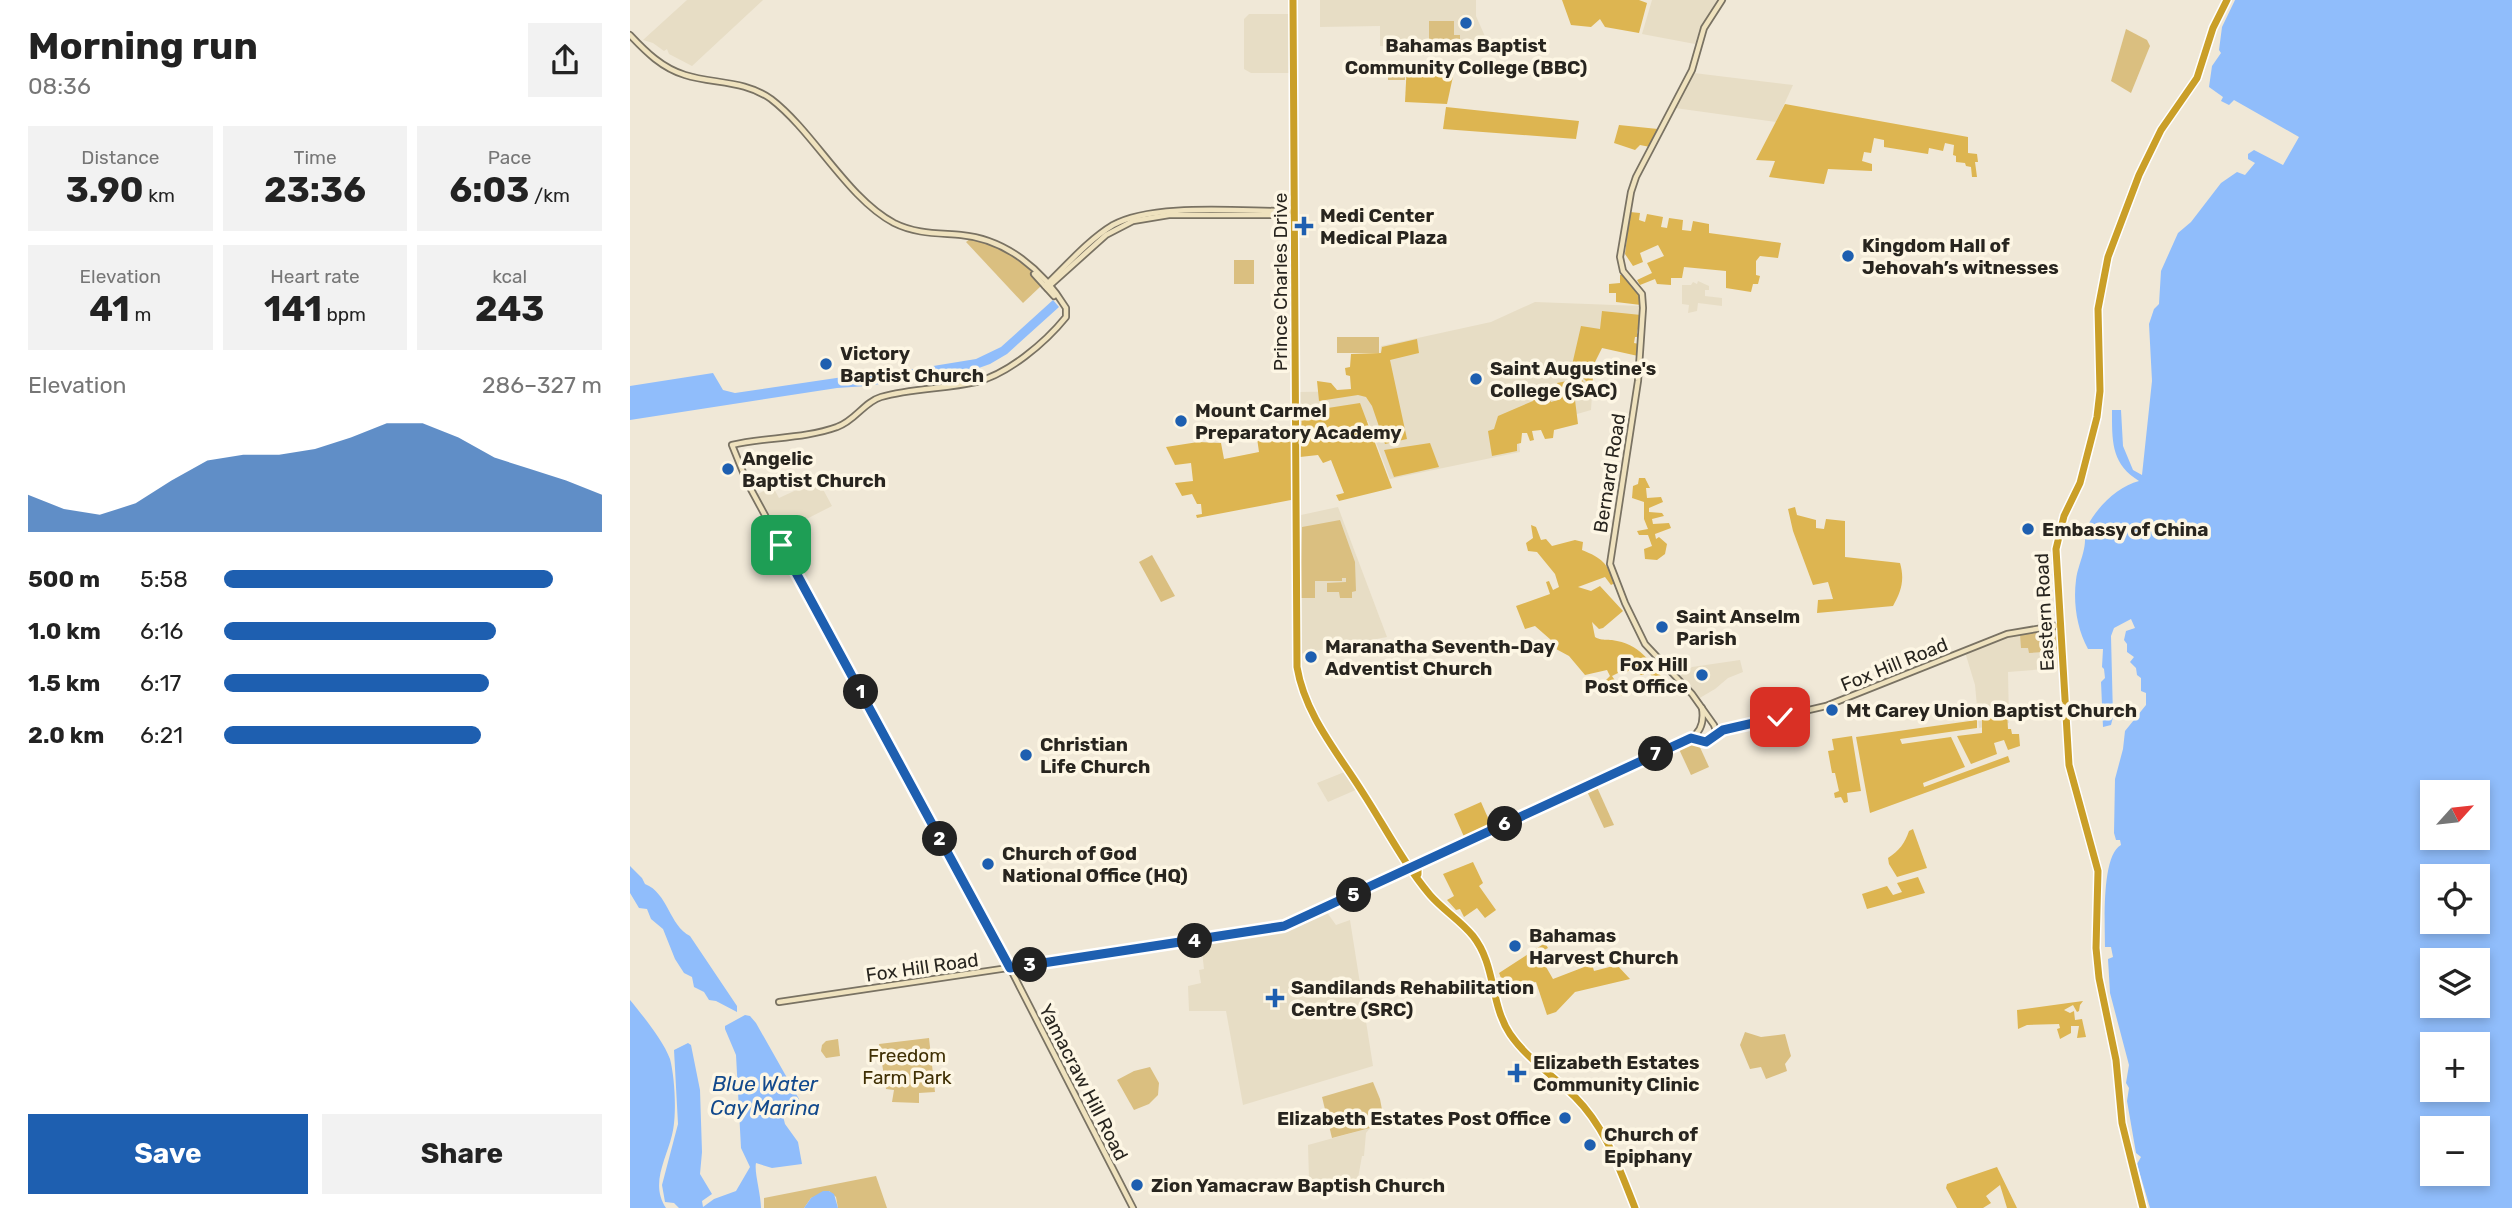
<!DOCTYPE html>
<html lang="en">
<head>
<meta charset="utf-8">
<style>
  :root { --surface:#fff; --page:#f2f2f2; --text:#222; --muted:#767676; --accent:#1e5fb0 }
  body { margin:0; font-family:Rubik,sans-serif; background:var(--page); color:var(--text); height:100vh; display:flex; flex-direction:column; font-size:26px; white-space:nowrap }
  * { box-sizing:border-box; margin:0 }
  p { font-size:23px; color:var(--muted) }
  .icon { flex:none; width:38px; height:38px; fill:none; stroke:currentColor; stroke-width:2; stroke-linecap:round; stroke-linejoin:round }
  .map { position:relative; flex:1; overflow:hidden }
  .panel { display:flex; flex-direction:column; background:var(--surface); width:630px }
  .panel>* { flex:none }
  .needle { width:46px; rotate:63deg }
  .fabs { position:absolute; left:1790px; top:780px; display:grid; gap:14px }
  .fabs a { display:grid; place-items:center; width:70px; height:70px; border-radius:0px; background:var(--surface); box-shadow:0 4px 10px #0003; font-size:35px }
  .pin { position:absolute; display:grid; place-items:center; width:60px; height:60px; color:#fff; margin:-30px; border-radius:14px; box-shadow:0 4px 10px #0006 }
  .km { position:absolute; width:35px; height:35px; margin:-18px; border-radius:50%; background:#222; color:#fff; font-size:19px; line-height:35px; text-align:center }
  .round { display:grid; place-items:center; flex:none; width:74px; height:74px; border-radius:0px; background:var(--page) }
  .head { display:flex; align-items:center; justify-content:space-between; height:119px; padding:0 28px }
  h1 { font-size:38px; font-weight:700; line-height:52px }
  .metrics { display:grid; grid-template-columns:repeat(3,1fr); gap:10px; height:119px; padding:7px 28px }
  .metrics div { display:grid; align-content:center; border-radius:0px; background:var(--page); text-align:center }
  .metrics b { font-size:35px; font-weight:700 }
  .metrics small { font-size:19px; font-weight:400 }
  .metrics p { font-size:19px }
  .chart { height:196px; padding:14px 28px }
  .chart p { display:flex; justify-content:space-between }
  .chart svg { width:100%; height:126px; margin-top:7px; fill:var(--accent); opacity:.7 }
  .button { display:flex; gap:14px; margin-top:auto; padding:14px 28px }
  .button a { flex:1; height:80px; border-radius:0px; background:var(--accent); color:#fff; font-size:28px; font-weight:700; line-height:80px; text-align:center }
  .button a+a { background:var(--page); color:var(--text) }
  ul { padding:0 28px; list-style:none; font-size:23px }
  li { display:grid; grid-template-columns:112px 84px 1fr; align-items:center; height:52px }
  li i { height:18px; border-radius:9px; background:var(--accent) }
  main { display:flex; flex:1; min-height:0 }
  .map>svg:first-child { display:block }
  .built { fill:#e7ddc5 }
  .green { fill:#dabf80 }
  .forest { fill:#ddb551 }
  .water { fill:#90bdfb; fill-rule:evenodd }
  .lines { fill:none; stroke-linecap:round; stroke-linejoin:round }
  .secondary-casing { stroke:#797263; stroke-width:8 }
  .highway-casing { stroke:#fff; stroke-width:10 }
  .secondary { stroke:#efe2be; stroke-width:4.5 }
  .highway { stroke:#ca9f28; stroke-width:7 }
  .route-casing { stroke:#fff; stroke-width:14 }
  .route { stroke:#1e5fb0; stroke-width:9 }
  .poi-dot { fill:#1e5fb0; stroke:#fdf6e4; stroke-width:2.5 }
  .labels { text-anchor:middle; stroke-width:7; stroke-linejoin:round; paint-order:stroke }
  .poi-label { font-size:19px; font-weight:bold; fill:#28251f; stroke:#fdf6e4; text-anchor:start }
  .street-label { font-size:19px; fill:#28251f; stroke:#fdf6e4 }
  .park-label { font-size:19px; fill:#3f2f03; stroke:#fdf6e4 }
  .water-label { font-size:21px; font-style:italic; fill:#12498c; stroke:#fdf6e4 }
</style>
</head>
<body>
<main>
<section class="panel">
<div class="head"><div><h1>Morning run</h1><p>08:36</p></div><a class="round"><svg class="icon" aria-label="share" viewBox="0 0 24 24"><path d="M12 15V3M7 8l5-5 5 5M5 13v7h14v-7"/></svg></a></div>
<div class="metrics">
<div><p>Distance</p><b>3.90<small> km</small></b></div>
<div><p>Time</p><b>23:36</b></div>
<div><p>Pace</p><b>6:03<small> /km</small></b></div>
</div>
<div class="metrics">
<div><p>Elevation</p><b>41<small> m</small></b></div>
<div><p>Heart rate</p><b>141<small> bpm</small></b></div>
<div><p>kcal</p><b>243</b></div>
</div>
<div class="chart"><p><span>Elevation</span>286–327 m</p>
<svg viewBox="0 0 160 44" preserveAspectRatio="none"><path d="M0 44V31L10 36L20 38L30 34L40 26L50 19L60 17L70 17L80 15L90 11L100 6L110 6L120 11L130 18L140 22L150 26L160 31V44z"/></svg>
</div>
<ul>
<li><b>500 m</b>5:58<i style="width:87%"></i></li>
<li><b>1.0 km</b>6:16<i style="width:72%"></i></li>
<li><b>1.5 km</b>6:17<i style="width:70%"></i></li>
<li><b>2.0 km</b>6:21<i style="width:68%"></i></li>
</ul>
<div class="button"><a>Save</a><a>Share</a></div>
</section>
<div class="map">
<svg width="1882" height="1208" viewBox="0 0 1882 1208">
  <rect width="100%" height="100%" fill="#f0e8d7"/>
  <!-- built -->
  <g class="built">
    <polygon points="57,0 133,0 62,66 39,54 37,49 34,51 23,43 13,40"/>
    <polygon points="690,0 846,0 846,16 861,50 830,47 750,46 750,26 690,27"/>
    <polygon points="1022,0 1089,0 1069,32 1065,44 1012,34"/>
    <polygon points="619,14 661,14 661,73 621,73 614,69 614,19"/>
    <polygon points="1064,73 1163,85 1146,122 1045,108"/>
    <polygon points="1068,281 1079,286 1079,290 1075,290 1075,296 1092,298 1092,306 1068,303 1067,311 1058,313 1059,305 1052,304 1052,285 1061,285 1063,282 1067,284"/>
    <polygon points="905,302 1011,306 1010,322 974,320 972,348 964,364 961,410 888,431 890,452 760,479 738,421 669,422 669,392 731,391 749,365 751,346 861,322"/>
    <polygon points="188,480 202,506 147,534 125,495 143,487 149,498"/>
    <polygon points="708,507 757,637 670,654 671,515"/>
    <polygon points="1427,629 1429,668 1378,672 1379,723 1349,728 1345,685 1335,652 1377,636"/>
    <polygon points="1110,660 1113,672 1098,678 1085,689 1068,699 1050,676 1062,667"/>
    <polygon points="717,771 728,789 698,802 687,783"/>
    <polygon points="696,911 706,925 720,920 743,1066 613,1105 596,1011 559,1011 558,986 571,983 569,970 574,969 571,943 644,933"/>
    <polygon points="740,1128 736,1133 734,1156 732,1156 727,1184 724,1186 679,1179 678,1145"/>
  </g>
  <!-- green -->
  <g class="green">
    <polygon points="799,21 824,21 824,35 830,35 830,44 799,45"/>
    <polygon points="1496,29 1517,40 1520,46 1501,93 1481,81"/>
    <polygon points="758,61 775,63 775,80 758,80"/>
    <path d="M340,239C369,244 397,259 411,286L393,303L336,242Z"/>
    <rect x="604" y="260" width="20" height="24"/>
    <rect x="707" y="337" width="42" height="16"/>
    <polygon points="710,520 725,562 726,591 722,592 722,598 710,598 709,592 697,592 697,583 716,582 716,578 712,578 712,581 685,581 685,598 670,598 672,527"/>
    <polygon points="522,555 545,596 531,602 509,562"/>
    <polygon points="1426,630 1427,651 1399,653 1398,648 1391,648 1390,634"/>
    <polygon points="1063,741 1068,743 1079,767 1061,775 1048,747"/>
    <polygon points="966,785 984,825 974,828 956,789"/>
    <polygon points="1115,1032 1131,1037 1155,1034 1161,1056 1155,1064 1157,1071 1136,1079 1131,1067 1120,1069 1110,1045"/>
    <polygon points="299,1038 305,1092 289,1093 289,1103 262,1102 264,1090 256,1089 249,1044"/>
    <polygon points="208,1039 210,1056 196,1058 191,1051 192,1045 196,1041"/>
    <polygon points="520,1067 529,1083 528,1095 519,1104 504,1110 487,1080 504,1071"/>
    <polygon points="743,1082 750,1099 754,1120 740,1128 702,1138 692,1097"/>
    <polygon points="246,1176 257,1208 208,1208 206,1197 199,1191 181,1198 174,1208 134,1208 134,1198"/>
  </g>
  <!-- forest -->
  <g class="forest">
    <polygon points="932,0 1009,0 1017,3 1009,33 975,27 970,19 961,27 941,25"/>
    <polygon points="777,63 825,67 817,104 775,102"/>
    <polygon points="1155,104 1338,137 1338,153 1347,154 1348,162 1345,162 1347,177 1342,177 1341,167 1336,166 1335,163 1326,162 1326,156 1323,155 1324,145 1315,143 1313,151 1299,148 1298,154 1254,147 1254,140 1244,138 1241,153 1234,152 1232,161 1242,164 1242,171 1198,169 1194,184 1139,177 1145,161 1126,160"/>
    <polygon points="816,107 949,121 946,139 813,129"/>
    <polygon points="989,125 1028,129 1020,147 1010,145 1005,150 984,143"/>
    <polygon points="1000,212 1010,213 1009,220 1015,222 1017,214 1033,217 1031,227 1037,228 1039,218 1053,220 1052,230 1061,231 1063,221 1079,224 1079,233 1151,243 1148,258 1130,256 1126,261 1126,275 1130,276 1128,284 1123,284 1121,292 1096,288 1096,271 1054,267 1052,278 1041,278 1041,285 1027,284 1025,279 1010,285 1007,280 1022,273 1017,263 1034,256 1028,245 1010,253 1013,262 1003,266 995,254"/>
    <polygon points="993,274 1009,293 1011,305 986,302 986,293 979,293 979,284 990,283 990,275"/>
    <polygon points="972,311 1011,315 1007,333 1010,337 1005,337 1004,343 1009,344 1008,356 972,348 964,364 962,388 942,365 951,326 970,329"/>
    <polygon points="787,339 789,353 760,360 777,439 755,444 742,406 736,397 728,395 689,401 687,381 701,383 707,390 721,389 720,376 716,375 715,368 720,367 721,354 751,353 752,347"/>
    <polygon points="952,380 960,390 959,397 945,400 948,424 924,430 923,438 915,439 911,430 902,431 904,440 900,441 897,433 892,433 891,443 887,444 887,451 862,456 858,431 864,429 868,416 903,401 904,397 918,393 921,402 931,399 927,383 937,381 939,388 948,387"/>
    <polygon points="730,403 762,488 709,501 706,495 714,493 701,460 693,463 688,455 670,457 672,412"/>
    <polygon points="663,434 661,500 567,518 566,515 572,514 571,504 567,504 562,494 552,496 545,483 563,481 561,463 545,465 536,447 568,442 591,443 594,459 629,452 627,438"/>
    <polygon points="800,443 809,467 764,477 754,450"/>
    <polygon points="1009,478 1015,478 1020,488 1016,488 1017,498 1031,497 1033,502 1019,508 1019,512 1032,513 1034,516 1022,519 1023,524 1039,523 1041,528 1025,534 1026,539 1029,537 1037,544 1035,554 1027,560 1015,559 1014,549 1022,546 1018,535 1009,535 1007,531 1018,529 1014,519 1014,502 1002,498 1003,486 1008,484"/>
    <path d="M1165,507L1167,515L1186,520V528L1194,529L1196,519L1215,521V557L1270,563C1275,580 1271,592 1263,606L1187,613L1188,600L1203,599L1198,582L1183,585L1163,531L1158,509Z"/>
    <path d="M901,525L906,527L911,540L916,539L922,546L945,540L953,542L952,550C972,558 977,563 985,583L981,585L975,577L948,587L961,591L970,586L993,611L973,628L969,629L962,622L965,637C972,641 974,639 982,640C1010,644 1020,661 1035,682L1030,686L1012,664L1014,675H1011L1001,668L997,672L990,664V672L982,676L988,685L997,683L1000,689L992,696L984,687L978,688L974,682L980,676L977,670L955,675L939,656L926,649L921,640L905,626L895,629L886,606L920,594L916,582L919,581L923,590L929,587L925,574L907,552L898,551L896,543L903,538Z"/>
    <polygon points="1366,713 1377,713 1378,729 1381,729 1382,734 1389,734 1390,746 1378,750 1374,740 1364,743 1367,754 1341,764 1327,736 1352,733 1352,719 1366,717"/>
    <polygon points="1347,720 1347,728 1270,739 1272,744 1321,737 1335,767 1293,783 1294,787 1378,756 1380,762 1240,813 1226,737"/>
    <polygon points="1222,736 1231,791 1217,793 1218,802 1214,803 1211,797 1205,798 1204,793 1209,791 1205,773 1202,773 1198,751 1204,750 1202,739"/>
    <polygon points="851,802 862,827 835,839 824,814"/>
    <path d="M1283,829L1297,868L1267,877L1259,864L1258,858C1269,851 1275,843 1279,831Z"/>
    <polygon points="843,862 853,883 849,886 866,910 855,918 847,908 834,917 830,909 826,910 817,900 824,896 813,874"/>
    <polygon points="1288,877 1295,893 1237,909 1232,894 1257,886 1263,895 1272,892 1267,883"/>
    <polygon points="915,943 918,948 908,953 923,979 962,964 964,971 987,965 1000,979 945,992 926,1012 917,1015 906,982 876,990 869,973"/>
    <polygon points="1453,1001 1450,1005 1449,1011 1447,1012 1443,1005 1434,1010 1440,1013 1444,1011 1445,1020 1452,1019 1456,1037 1447,1038 1449,1026 1441,1026 1441,1033 1430,1039 1427,1029 1430,1028 1429,1024 1397,1025 1388,1029 1387,1010"/>
    <polygon points="1367,1167 1387,1208 1377,1208 1370,1185 1356,1196 1361,1203 1353,1208 1327,1208 1316,1188 1317,1184"/>
  </g>
  <!-- water -->
  <g class="water">
    <path d="M1605,0H1882V1208H1520L1507,1164L1511,1157L1506,1153L1497,1101L1499,1088L1496,1083L1499,1065L1480,993L1478,959L1483,957L1481,947H1475C1475,925 1471,856 1491,845L1490,840H1486L1484,833L1485,779L1493,749L1495,731L1516,705V693L1511,691V678L1507,675L1506,668L1500,662L1504,657L1497,652V644L1494,640L1496,631L1505,628L1501,619L1484,628L1481,636L1483,717L1481,725L1473,727L1471,682L1475,678L1474,669L1472,667L1473,649H1458C1447,629 1443,603 1446,580C1447,570 1452,559 1454,549C1456,541 1454,534 1457,527C1466,508 1488,486 1509,481C1481,464 1482,441 1482,410H1491L1493,446L1503,470L1512,475L1522,381L1519,324L1524,309L1529,304L1531,271L1548,233L1561,222L1591,183L1607,172L1615,175L1625,163L1618,159V154L1624,150L1653,165L1669,137L1604,100L1599,105L1591,101L1593,97L1579,87L1582,66L1591,53L1589,50L1592,27ZM1802,793H1848V838H1802ZM1802,877H1848V922H1802ZM1802,961H1848V1006H1802ZM1802,1045H1848V1090H1802ZM1802,1129H1848V1174H1802Z"/>
    <polygon points="423,300 429,307 377,354 360,364 346,369 237,386 207,388 0,420 0,386 83,373 93,390 105,393 213,377 242,376 346,359 371,347"/>
    <path d="M0,866L12,878L15,884C38,893 39,925 60,936L107,1006V1012L86,1001L79,1000L74,992L64,987L62,977L54,973L45,959L33,929L21,919L17,909L9,908L0,893Z"/>
    <path d="M0,1000C13,1016 33,1040 40,1059C45,1078 47,1116 42,1135C36,1160 20,1184 36,1208H0Z"/>
    <path d="M115,1015L120,1016L126,1023L169,1099L153,1116L155,1124L168,1142L172,1164L142,1168L126,1163C124,1172 131,1194 131,1208H49L44,1203L35,1202L32,1185L48,1124L44,1050L58,1043L61,1045L70,1090L72,1152L70,1174L82,1194L72,1201L73,1207L84,1199L106,1191L120,1167L111,1148L106,1055L95,1029V1026Z"/>
    <polygon points="193,1191 199,1191 204,1194 208,1208 174,1208 181,1198"/>
  </g>
  <g class="lines">
    <defs>
      <g id="secondary">
        <path d="M0,35C16,52 32,68 55,75C84,84 114,80 141,99C184,132 217,198 264,223C286,234 308,233 331,235C376,239 413,270 436,308V317C415,343 378,374 346,382C315,389 281,388 251,397C234,402 225,421 207,427C174,439 136,437 102,445L117,482L380,968L503,1208"/>
        <polyline points="404,274 424,296"/>
        <path d="M415,286C436,266 458,240 483,225C524,202 616,212 664,211"/>
        <polyline points="417,288 476,235 503,221 539,215 664,215"/>
        <polyline points="1087,733 1084,725 1062,694 1015,644 995,603 980,564 1008,381 1013,308 1012,294 993,271 990,257 1001,192 1006,177 1062,70 1074,28 1092,0"/>
        <polyline points="1061,738 1077,742 1093,730 1196,706 1377,634 1430,625"/>
        <path d="M149,1002L655,927L1061,738C1072,731 1074,720 1072,708"/>
      </g>
      <g id="highway">
        <path d="M663,0L667,667C675,715 708,753 733,793C755,827 774,864 800,895C813,910 830,920 843,936C866,965 860,1004 880,1034C897,1059 924,1076 945,1097C976,1128 989,1168 1005,1208"/>
        <polyline points="788,874 788,867 794,861"/>
        <polyline points="1513,1208 1492,1123 1486,1060 1469,978 1466,948 1468,871 1439,765 1426,549 1434,516 1450,483 1467,417 1470,391 1468,309 1478,257 1509,175 1531,130 1567,78 1583,28 1597,0"/>
      </g>
    </defs>
    <!-- secondary casing -->
    <use href="#secondary" class="secondary-casing"/>
    <!-- highway casing -->
    <use href="#highway" class="highway-casing"/>
    <!-- secondary -->
    <use href="#secondary" class="secondary"/>
    <!-- highway -->
    <use href="#highway" class="highway"/>
  </g>
  <g class="lines">
    <defs>
      <polyline id="route" points="151,545 380,968 654,926 1061,738 1076,742 1093,730 1150,717"/>
    </defs>
    <!-- route casing -->
    <use href="#route" class="route-casing"/>
    <!-- route -->
    <use href="#route" class="route"/>
  </g>
  <!-- markers -->
  <g class="poi-dot">
    <circle cx="836" cy="23" r="7"/>
    <path d="M670.5 215.5h7v7h7v7h-7v7h-7v-7h-7v-7h7z"/>
    <circle cx="1218" cy="256" r="7"/>
    <circle cx="196" cy="364" r="7"/>
    <circle cx="846" cy="379" r="7"/>
    <circle cx="551" cy="421" r="7"/>
    <circle cx="98" cy="469" r="7"/>
    <circle cx="1398" cy="529" r="7"/>
    <circle cx="1032" cy="627" r="7"/>
    <circle cx="681" cy="657" r="7"/>
    <circle cx="1072" cy="675" r="7"/>
    <circle cx="1202" cy="710" r="7"/>
    <circle cx="396" cy="755" r="7"/>
    <circle cx="358" cy="864" r="7"/>
    <circle cx="885" cy="946" r="7"/>
    <path d="M641.5 987.5h7v7h7v7h-7v7h-7v-7h-7v-7h7z"/>
    <path d="M883.5 1062.5h7v7h7v7h-7v7h-7v-7h-7v-7h7z"/>
    <circle cx="935" cy="1118" r="7"/>
    <circle cx="960" cy="1145" r="7"/>
    <circle cx="507" cy="1185" r="7"/>
  </g>
  <g class="labels">
    <!-- poi labels -->
    <g class="poi-label">
      <text x="836" y="52" text-anchor="middle">Bahamas Baptist<tspan x="836" dy="22">Community College (BBC)</tspan></text>
      <text x="690" y="222">Medi Center<tspan x="690" dy="22">Medical Plaza</tspan></text>
      <text x="1232" y="252">Kingdom Hall of<tspan x="1232" dy="22">Jehovah’s witnesses</tspan></text>
      <text x="210" y="360">Victory<tspan x="210" dy="22">Baptist Church</tspan></text>
      <text x="860" y="375">Saint Augustine's<tspan x="860" dy="22">College (SAC)</tspan></text>
      <text x="565" y="417">Mount Carmel<tspan x="565" dy="22">Preparatory Academy</tspan></text>
      <text x="112" y="465">Angelic<tspan x="112" dy="22">Baptist Church</tspan></text>
      <text x="1412" y="536">Embassy of China</text>
      <text x="1046" y="623">Saint Anselm<tspan x="1046" dy="22">Parish</tspan></text>
      <text x="695" y="653">Maranatha Seventh-Day<tspan x="695" dy="22">Adventist Church</tspan></text>
      <text x="1058" y="671" text-anchor="end">Fox Hill<tspan x="1058" dy="22">Post Office</tspan></text>
      <text x="1216" y="717">Mt Carey Union Baptist Church</text>
      <text x="410" y="751">Christian<tspan x="410" dy="22">Life Church</tspan></text>
      <text x="372" y="860">Church of God<tspan x="372" dy="22">National Office (HQ)</tspan></text>
      <text x="899" y="942">Bahamas<tspan x="899" dy="22">Harvest Church</tspan></text>
      <text x="661" y="994">Sandilands Rehabilitation<tspan x="661" dy="22">Centre (SRC)</tspan></text>
      <text x="903" y="1069">Elizabeth Estates<tspan x="903" dy="22">Community Clinic</tspan></text>
      <text x="921" y="1125" text-anchor="end">Elizabeth Estates Post Office</text>
      <text x="974" y="1141">Church of<tspan x="974" dy="22">Epiphany</tspan></text>
      <text x="521" y="1192">Zion Yamacraw Baptish Church</text>
    </g>
    <!-- street labels -->
    <g class="street-label">
      <text transform="translate(650 282) rotate(-90)" y="7">Prince Charles Drive</text>
      <text transform="translate(979 473) rotate(-81)" y="7">Bernard Road</text>
      <text transform="translate(1414 612) rotate(-93)" y="7">Eastern Road</text>
      <text transform="translate(1264 664) rotate(-22)" y="7">Fox Hill Road</text>
      <text transform="translate(292 967) rotate(-8)" y="7">Fox Hill Road</text>
      <text transform="translate(454 1082) rotate(63)" y="7">Yamacraw Hill Road</text>
    </g>
    <!-- park labels -->
    <g class="park-label">
      <text x="277" y="1062">Freedom<tspan x="277" dy="22">Farm Park</tspan></text>
    </g>
    <!-- water labels -->
    <g class="water-label">
      <text x="135" y="1091">Blue Water<tspan x="135" dy="24">Cay Marina</tspan></text>
    </g>
  </g>
</svg>
<div class="fabs">
<a><svg class="needle" viewBox="-14 -14 28 28"><path d="M0-13l5 13h-10z" fill="#e53935"/><path d="M0 13l5-13h-10z" fill="#767676"/></svg></a>
<a><svg class="icon" aria-label="locate" viewBox="0 0 24 24"><circle cx="12" cy="12" r="6"/><path d="M12 2v4M12 18v4M2 12h4M18 12h4"/></svg></a>
<a><svg class="icon" aria-label="layers" viewBox="0 0 24 24"><path d="M12 4l9 5-9 5-9-5zM3 14l9 5 9-5"/></svg></a>
<a>+</a>
<a>−</a>
</div>
<div class="pin" style="left:151px;top:545px;background:#1e9e55"><svg class="icon" aria-label="arrive" viewBox="0 0 24 24"><path d="M6 21V4h12l-3 4 3 4H6"/></svg></div>
<div class="pin" style="left:1150px;top:717px;background:#d93025"><svg class="icon" aria-label="check" viewBox="0 0 24 24"><path d="M5 12l5 5 9-10"/></svg></div>
<b class="km" style="left:231px;top:692px">1</b>
<b class="km" style="left:310px;top:839px">2</b>
<b class="km" style="left:400px;top:965px">3</b>
<b class="km" style="left:565px;top:941px">4</b>
<b class="km" style="left:724px;top:895px">5</b>
<b class="km" style="left:875px;top:824px">6</b>
<b class="km" style="left:1026px;top:754px">7</b>
</div>
</main>
</body>
</html>
